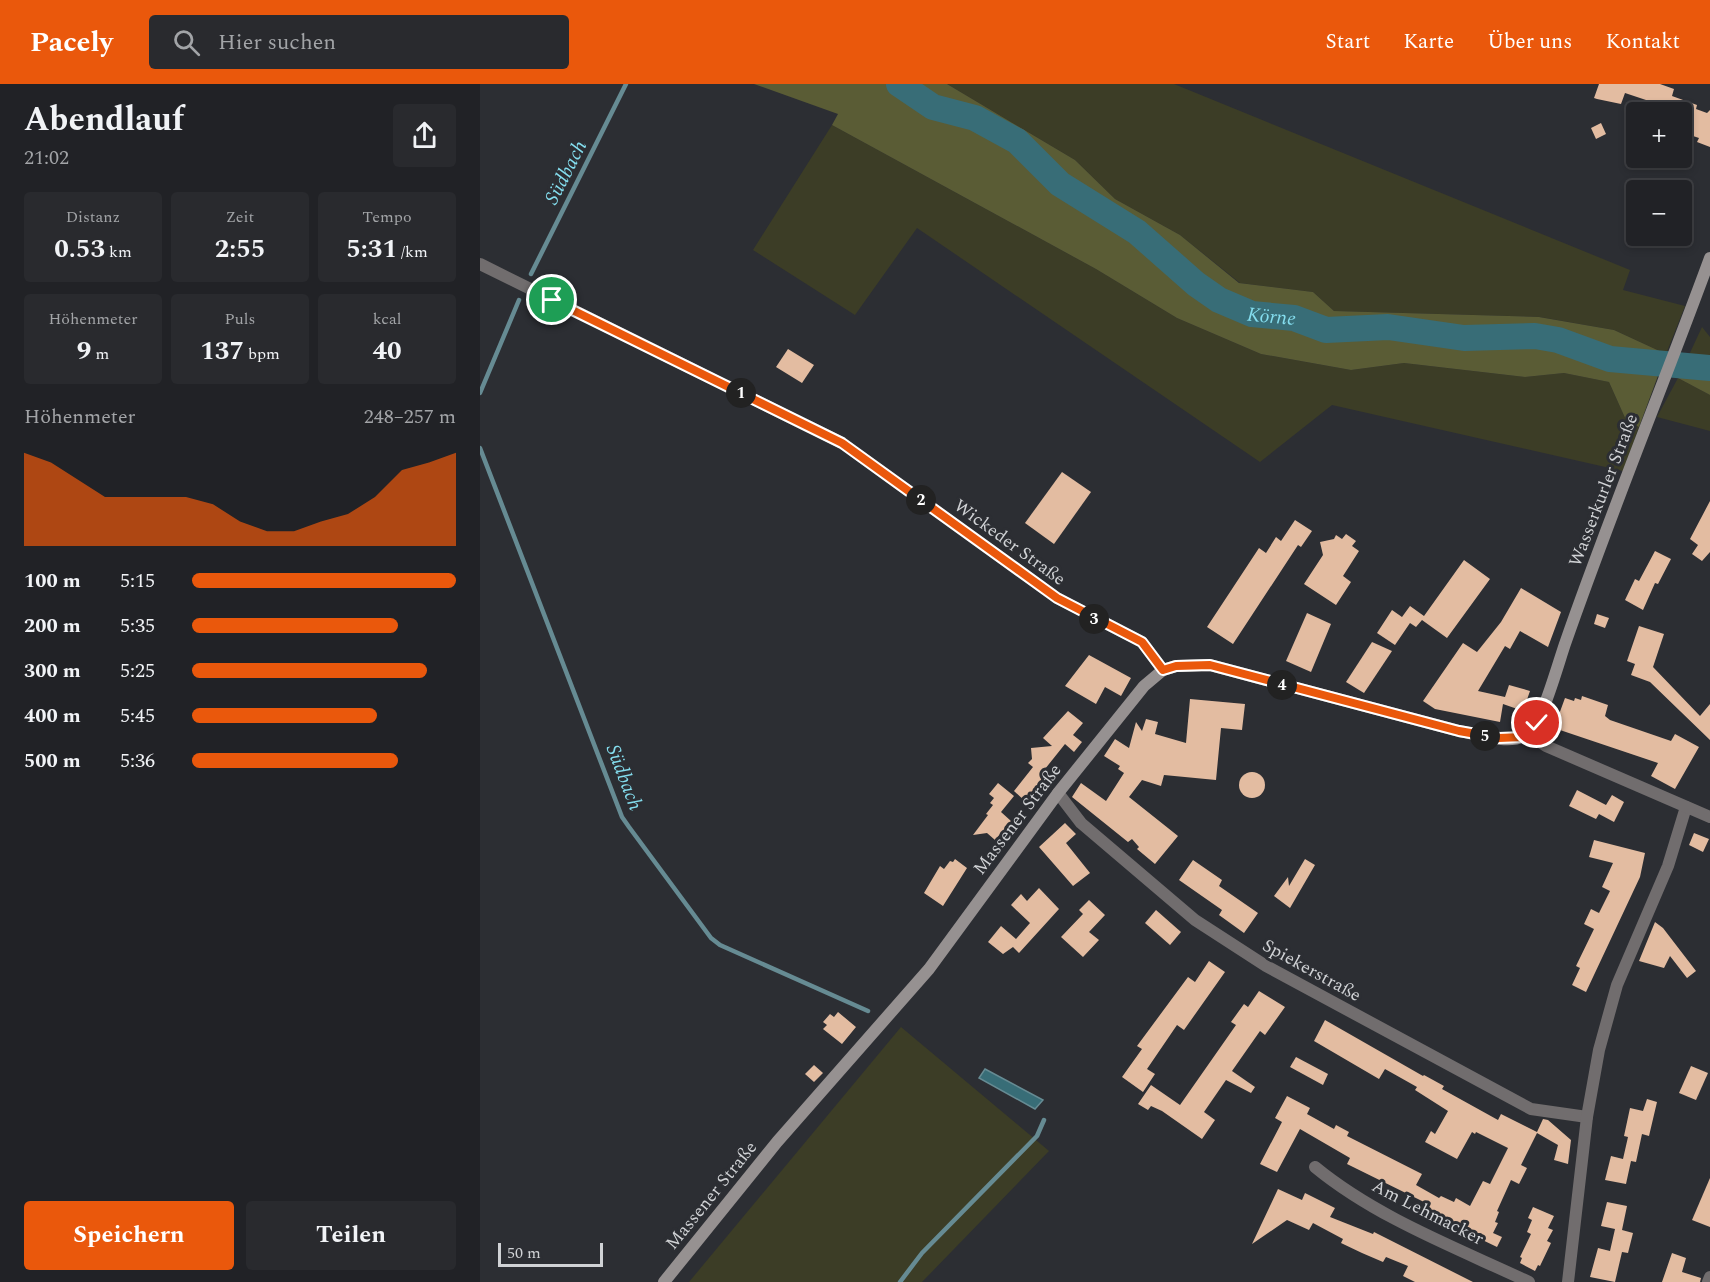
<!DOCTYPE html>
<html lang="de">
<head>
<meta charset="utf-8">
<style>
  :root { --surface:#212226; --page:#292a2e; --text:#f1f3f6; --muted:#a2a4a7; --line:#3e3f43; --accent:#ea580c }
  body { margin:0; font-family:Spectral,serif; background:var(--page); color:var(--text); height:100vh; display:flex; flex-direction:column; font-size:22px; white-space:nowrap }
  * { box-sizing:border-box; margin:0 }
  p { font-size:20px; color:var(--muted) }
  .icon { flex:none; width:33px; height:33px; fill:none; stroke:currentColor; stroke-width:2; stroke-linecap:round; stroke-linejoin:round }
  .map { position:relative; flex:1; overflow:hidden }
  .drawer { display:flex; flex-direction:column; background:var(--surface); width:480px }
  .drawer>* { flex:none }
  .tools { position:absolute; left:1146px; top:18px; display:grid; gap:12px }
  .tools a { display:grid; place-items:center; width:66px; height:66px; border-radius:6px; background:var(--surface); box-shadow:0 3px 9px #0003,0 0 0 2px var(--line); font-size:30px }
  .scale { position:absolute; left:18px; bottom:15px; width:105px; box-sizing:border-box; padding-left:6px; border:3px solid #d0d2d5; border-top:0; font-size:16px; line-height:21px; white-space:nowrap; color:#d0d2d5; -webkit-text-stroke:4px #2c2e33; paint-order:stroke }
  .pin { position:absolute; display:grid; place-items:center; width:51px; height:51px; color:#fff; margin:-26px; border:3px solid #fff; border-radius:50%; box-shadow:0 2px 6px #0007 }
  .km { position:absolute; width:30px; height:30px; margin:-15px; border-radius:50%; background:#222; color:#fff; font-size:16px; line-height:30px; text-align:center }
  .round { display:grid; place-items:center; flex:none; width:63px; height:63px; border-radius:6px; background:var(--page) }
  .headline { display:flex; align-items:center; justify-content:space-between; height:102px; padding:0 24px }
  h1 { font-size:33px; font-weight:700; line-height:45px }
  .stats { display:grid; grid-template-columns:repeat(3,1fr); gap:9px; height:102px; padding:6px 24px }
  .stats div { display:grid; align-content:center; border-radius:6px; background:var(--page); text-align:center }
  .stats b { font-size:26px; font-weight:700 }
  .stats small { font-size:16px; font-weight:400 }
  .stats p { font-size:16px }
  .chart { height:168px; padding:12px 24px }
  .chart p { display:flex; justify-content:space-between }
  .chart svg { width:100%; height:108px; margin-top:6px; fill:var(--accent); opacity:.7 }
  .button { display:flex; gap:12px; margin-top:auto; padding:12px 24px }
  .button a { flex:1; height:69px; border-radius:6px; background:var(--accent); color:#fff; font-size:24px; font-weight:700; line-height:69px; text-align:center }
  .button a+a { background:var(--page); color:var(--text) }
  ul { padding:0 24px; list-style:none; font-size:20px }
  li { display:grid; grid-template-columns:96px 72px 1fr; align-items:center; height:45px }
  li i { height:15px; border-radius:8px; background:var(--accent) }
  header { display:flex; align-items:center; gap:36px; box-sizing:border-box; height:84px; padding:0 30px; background:var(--accent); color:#fff }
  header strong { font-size:28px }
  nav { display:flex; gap:33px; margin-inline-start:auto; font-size:21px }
  .search { width:420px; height:54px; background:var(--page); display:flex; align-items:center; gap:15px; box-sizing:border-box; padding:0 21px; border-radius:6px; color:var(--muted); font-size:22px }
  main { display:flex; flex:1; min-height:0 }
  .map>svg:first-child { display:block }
  .green { fill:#3c3d26 }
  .forest { fill:#5a5c35 }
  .water { fill:#386d77; stroke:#668b93; stroke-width:1.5 }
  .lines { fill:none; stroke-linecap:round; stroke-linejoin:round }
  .stream { stroke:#668b93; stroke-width:4.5 }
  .river { stroke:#386d77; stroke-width:26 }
  .building { fill:#e3bca1 }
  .minor { stroke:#716d6e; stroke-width:12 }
  .tertiary { stroke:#716d6e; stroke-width:12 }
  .secondary { stroke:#969191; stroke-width:12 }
  .route-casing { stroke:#fff; stroke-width:12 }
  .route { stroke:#ea580c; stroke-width:8 }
  .labels { text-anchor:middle; stroke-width:6; stroke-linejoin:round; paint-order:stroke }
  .street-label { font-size:18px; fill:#d0d2d5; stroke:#2c2e33 }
  .water-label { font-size:20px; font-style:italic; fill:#84ddee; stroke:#2c2e33 }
</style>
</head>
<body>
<header>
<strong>Pacely</strong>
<div class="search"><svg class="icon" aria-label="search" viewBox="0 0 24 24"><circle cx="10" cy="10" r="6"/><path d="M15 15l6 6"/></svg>Hier suchen</div>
<nav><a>Start</a><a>Karte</a><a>Über uns</a><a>Kontakt</a></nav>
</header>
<main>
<section class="drawer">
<div class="headline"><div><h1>Abendlauf</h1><p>21:02</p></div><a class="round"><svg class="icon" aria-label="share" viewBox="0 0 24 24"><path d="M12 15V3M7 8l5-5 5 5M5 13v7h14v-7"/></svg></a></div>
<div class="stats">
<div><p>Distanz</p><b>0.53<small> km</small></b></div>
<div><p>Zeit</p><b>2:55</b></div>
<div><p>Tempo</p><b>5:31<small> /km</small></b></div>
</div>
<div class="stats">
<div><p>Höhenmeter</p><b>9<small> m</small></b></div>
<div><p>Puls</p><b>137<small> bpm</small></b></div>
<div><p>kcal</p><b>40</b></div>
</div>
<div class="chart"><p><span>Höhenmeter</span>248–257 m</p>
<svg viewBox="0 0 160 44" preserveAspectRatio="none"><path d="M0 44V6L10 10L20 17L30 24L40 24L50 24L60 24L70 27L80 34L90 38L100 38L110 34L120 31L130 24L140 13L150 10L160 6V44z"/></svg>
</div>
<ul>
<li><b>100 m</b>5:15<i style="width:100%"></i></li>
<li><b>200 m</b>5:35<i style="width:78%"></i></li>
<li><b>300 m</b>5:25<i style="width:89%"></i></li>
<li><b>400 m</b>5:45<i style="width:70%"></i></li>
<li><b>500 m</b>5:36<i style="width:78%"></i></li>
</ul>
<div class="button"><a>Speichern</a><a>Teilen</a></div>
</section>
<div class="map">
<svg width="1230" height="1198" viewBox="0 0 1230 1198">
  <rect width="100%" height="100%" fill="#2c2e33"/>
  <!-- green -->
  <g class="green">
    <polygon points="467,0 694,0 1150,186 1143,206 1205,222 1186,270 1134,246 1060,233 854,227 833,208 760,199 700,151 635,115 595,76"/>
    <polygon points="352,41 616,185 697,234 781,270 871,286 924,279 1045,293 1084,289 1129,298 1146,336 1159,343 1143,387 852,321 780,378 437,144 375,231 273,166"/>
    <polygon points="1222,243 1230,253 1230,297 1202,286"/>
    <polygon points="1198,294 1230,311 1230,347 1177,333"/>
    <polygon points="421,943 569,1067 442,1198 209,1198"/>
  </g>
  <!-- forest -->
  <g class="forest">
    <polygon points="274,0 467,0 595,76 635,115 700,151 759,199 833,208 854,227 1059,233 1134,246 1186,270 1159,343 1146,336 1129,298 1084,289 1045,293 924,279 871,286 781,270 697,234 616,185 352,41 358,30"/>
    <polygon points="1202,286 1230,297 1230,311 1198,294"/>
  </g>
  <!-- water -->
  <polygon class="water" points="505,985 563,1016 555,1025 499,994"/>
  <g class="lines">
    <!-- stream -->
    <g class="stream">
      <polyline points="51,190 146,0"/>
      <polyline points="0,309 39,216"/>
      <polyline points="0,364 142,733 149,743 231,854 240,861 388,927"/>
      <polyline points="420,1198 442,1169 557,1052 564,1036"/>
    </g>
    <!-- river -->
    <path class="river" id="s1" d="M419,0L453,23L495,34L537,57L580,100L657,148L716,200L739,216L772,230L814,234L846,246L908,243L984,254L1055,252L1078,256L1130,275L1230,284"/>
  </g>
  <!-- building -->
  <g class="building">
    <polygon points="1119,0 1180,0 1194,5 1192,12 1217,21 1216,25 1227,29 1230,26 1230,63 1217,58 1219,54 1207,50 1208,46 1202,44 1202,28 1172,28 1175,19 1145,9 1141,20 1117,15 1114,14"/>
    <polygon points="1121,39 1126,50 1116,55 1111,44"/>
    <polygon points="308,265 334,281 322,299 296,283"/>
    <polygon points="582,388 611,408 574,460 545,439"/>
    <polygon points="1230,417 1230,468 1222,477 1212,470 1218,461 1210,455"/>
    <polygon points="815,436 832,447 821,463 818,461 753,560 727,543 779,464 786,469 796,453 801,457"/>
    <polygon points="866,450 876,457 872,462 879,467 863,492 871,498 856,521 824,500 843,471 840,458 854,455 856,451 862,455"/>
    <polygon points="1175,467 1191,475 1178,500 1175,499 1163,526 1145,516 1155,495 1159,497"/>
    <polygon points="984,476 1010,495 967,554 942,536 936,543 930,539 915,561 897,549 912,526 922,533 930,522 944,532"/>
    <polygon points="1041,504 1081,528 1068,563 1040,547 1030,565 1025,562 998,607 1025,613 1024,616 1029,601 1050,607 1043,627 1023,620 1020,638 955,625 943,617 983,559 997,568 1021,538"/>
    <polygon points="827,529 851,540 831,588 806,577"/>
    <polygon points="1117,530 1129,534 1125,544 1114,540"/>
    <polygon points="1159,542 1184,550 1173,583 1220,632 1230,620 1230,656 1170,598 1151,591 1155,580 1147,577"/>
    <polygon points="892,558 912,567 884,609 866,598"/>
    <polygon points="609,571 651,594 641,612 625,603 616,620 585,602"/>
    <polygon points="1102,612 1128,621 1125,632 1130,636 1191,657 1195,650 1219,663 1195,705 1171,692 1178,679 1074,644 1085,614 1094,617 1095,614 1101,616"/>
    <polygon points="710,615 765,620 762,646 741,644 736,696 684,691 681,702 662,696 649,713 698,752 675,780 657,765 659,763 652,755 648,758 592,713 601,699 626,717 644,689 638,685 640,682 624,672 635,655 649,664 656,638 662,647 666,635 678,638 675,650 706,659"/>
    <polygon points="588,627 603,639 593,651 602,658 594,668 585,660 565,685 575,693 567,702 563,699 547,719 534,707 553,683 548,679 552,675 551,664 572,662 563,654"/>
    <circle cx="772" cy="701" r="13"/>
    <polygon points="518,699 534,712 521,728 531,737 515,756 507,749 493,751 508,731 506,730 513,721 510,719 514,714 509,710"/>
    <polygon points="1097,706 1126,721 1132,711 1144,718 1134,738 1119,730 1116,735 1089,722"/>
    <polygon points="585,739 596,750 586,759 610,789 593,802 559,763"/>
    <polygon points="1214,749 1229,755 1223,768 1209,761"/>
    <polygon points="1114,756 1165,769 1160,793 1106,908 1092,901 1100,884 1096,882 1114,845 1104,840 1111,825 1119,829 1130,807 1122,803 1133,779 1109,773"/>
    <polygon points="475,775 487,784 463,822 444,809 460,782 464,785 470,777 473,778"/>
    <polygon points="825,775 835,781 810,824 794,812 808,793 809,802"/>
    <polygon points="713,776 742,796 739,802 778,829 764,849 739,831 742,826 699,796"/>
    <polygon points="559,804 579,825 539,869 533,863 523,870 508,858 521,842 536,855 550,839 531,821 541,810 547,817"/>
    <polygon points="609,816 625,831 609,848 619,856 603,873 581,853 603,830 599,826"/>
    <polygon points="676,826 701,848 690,861 665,839"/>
    <polygon points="1175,838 1183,844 1216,887 1207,894 1190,872 1184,884 1159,877"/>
    <polygon points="729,877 745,888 704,946 697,941 667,985 675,990 663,1008 642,993 662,965 657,962 708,893 715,898"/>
    <polygon points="779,907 805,923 785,951 780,947 752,987 775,1003 771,1009 746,996 724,1028 735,1036 722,1055 682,1027 671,1022 668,1026 658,1020 671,1001 700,1021 756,941 751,938 764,920 768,923"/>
    <polygon points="358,928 376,943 362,960 343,945 347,941 343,938 350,930 354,933"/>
    <polygon points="845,936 943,992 944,991 964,1002 962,1005 1018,1036 1021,1030 1057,1048 1063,1035 1068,1036 1091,1056 1088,1080 1074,1076 1078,1061 1057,1049 1041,1081 1047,1084 1039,1100 1031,1096 1017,1127 1019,1128 1015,1138 1018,1139 1013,1149 1022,1153 1017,1163 942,1127 946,1119 867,1080 870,1074 820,1045 797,1088 780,1080 802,1038 795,1034 807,1012 830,1024 827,1030 854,1045 856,1041 869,1048 867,1052 942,1090 936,1101 959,1114 961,1112 974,1118 976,1114 990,1122 1003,1097 1010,1100 1028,1064 996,1048 995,1050 992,1048 977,1075 945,1058 951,1047 955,1050 968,1027 935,1006 937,1003 905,985 899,995 834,957"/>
    <polygon points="816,973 848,990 843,1001 810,983"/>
    <polygon points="334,981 343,989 334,998 325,990"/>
    <polygon points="1211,982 1228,989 1216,1016 1199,1009"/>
    <polygon points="1167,1015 1177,1018 1169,1052 1162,1050 1156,1078 1151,1077 1146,1100 1125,1096 1131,1072 1143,1075 1148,1053 1144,1052 1150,1024 1163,1027"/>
    <polygon points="1230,1094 1230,1143 1212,1136"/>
    <polygon points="798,1105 822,1116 825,1109 855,1124 850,1133 893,1150 894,1148 993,1198 935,1198 923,1192 928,1182 906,1173 903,1178 882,1169 861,1159 863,1155 833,1139 829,1146 807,1136 772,1160"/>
    <polygon points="1127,1118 1147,1122 1142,1146 1153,1149 1148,1169 1142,1168 1135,1198 1110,1193 1118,1164 1130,1167 1135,1145 1121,1142"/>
    <polygon points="1053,1123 1074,1132 1068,1144 1073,1146 1067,1157 1071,1159 1060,1182 1058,1181 1055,1187 1040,1179 1042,1174 1040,1173 1051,1150 1047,1148 1052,1136 1048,1134"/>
    <polygon points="1192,1169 1206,1174 1202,1188 1221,1194 1220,1198 1182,1198"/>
  </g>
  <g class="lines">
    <!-- minor -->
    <g class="minor">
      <polyline points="0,180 362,359 577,514 662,558 683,586"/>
      <polyline points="578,709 601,739 715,836 786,882 1051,1025 1107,1033"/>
      <path d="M835,1083C897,1134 977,1164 1049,1198"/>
      <polyline points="1088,1198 1107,1033 1119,966 1137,901 1188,782 1206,723"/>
      <polyline points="1228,1198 1230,1193"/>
    </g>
    <!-- tertiary -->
    <polyline class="tertiary" points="1048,650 1066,662 1230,733"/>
    <!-- secondary -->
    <path class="secondary" d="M184,1198L297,1058L449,885L578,709L664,602L683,586L696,582L730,581L979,647C999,650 1032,663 1049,649C1063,637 1079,576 1086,557C1131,428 1183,302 1230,174"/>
  </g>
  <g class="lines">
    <defs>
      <polyline id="route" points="72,216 362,359 577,514 662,558 683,586 696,582 730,581 979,647 1019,654 1043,653 1057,639"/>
    </defs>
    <!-- route casing -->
    <use href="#route" class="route-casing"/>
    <!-- route -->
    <use href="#route" class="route"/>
  </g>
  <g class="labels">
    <!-- street labels -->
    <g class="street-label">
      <text transform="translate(1123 406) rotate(-69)" y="6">Wasserkurler Straße</text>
      <text transform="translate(530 458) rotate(36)" y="6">Wickeder Straße</text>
      <text transform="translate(537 735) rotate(-53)" y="6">Massener Straße</text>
      <text transform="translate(832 886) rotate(29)" y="6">Spiekerstraße</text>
      <text transform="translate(231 1111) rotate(-51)" y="6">Massener Straße</text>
      <text transform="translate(948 1128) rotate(27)" y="6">Am Lehmacker</text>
    </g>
    <!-- water labels -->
    <g class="water-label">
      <text transform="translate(85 88) rotate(-63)" y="7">Südbach</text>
      <text dy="7" stroke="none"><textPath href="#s1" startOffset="446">Körne</textPath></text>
      <text transform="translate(145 693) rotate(69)" y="7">Südbach</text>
    </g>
  </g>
</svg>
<div class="tools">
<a>+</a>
<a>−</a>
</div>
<div class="scale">50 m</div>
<div class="pin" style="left:72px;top:216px;background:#1e9e55"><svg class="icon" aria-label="arrive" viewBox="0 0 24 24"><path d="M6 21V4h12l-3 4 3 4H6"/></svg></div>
<div class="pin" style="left:1057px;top:639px;background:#d93025"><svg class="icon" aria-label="check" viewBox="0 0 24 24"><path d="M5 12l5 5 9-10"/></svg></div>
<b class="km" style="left:261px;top:309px">1</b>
<b class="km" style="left:441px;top:416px">2</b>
<b class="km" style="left:614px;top:535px">3</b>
<b class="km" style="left:802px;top:601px">4</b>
<b class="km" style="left:1005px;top:652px">5</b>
</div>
</main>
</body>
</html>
